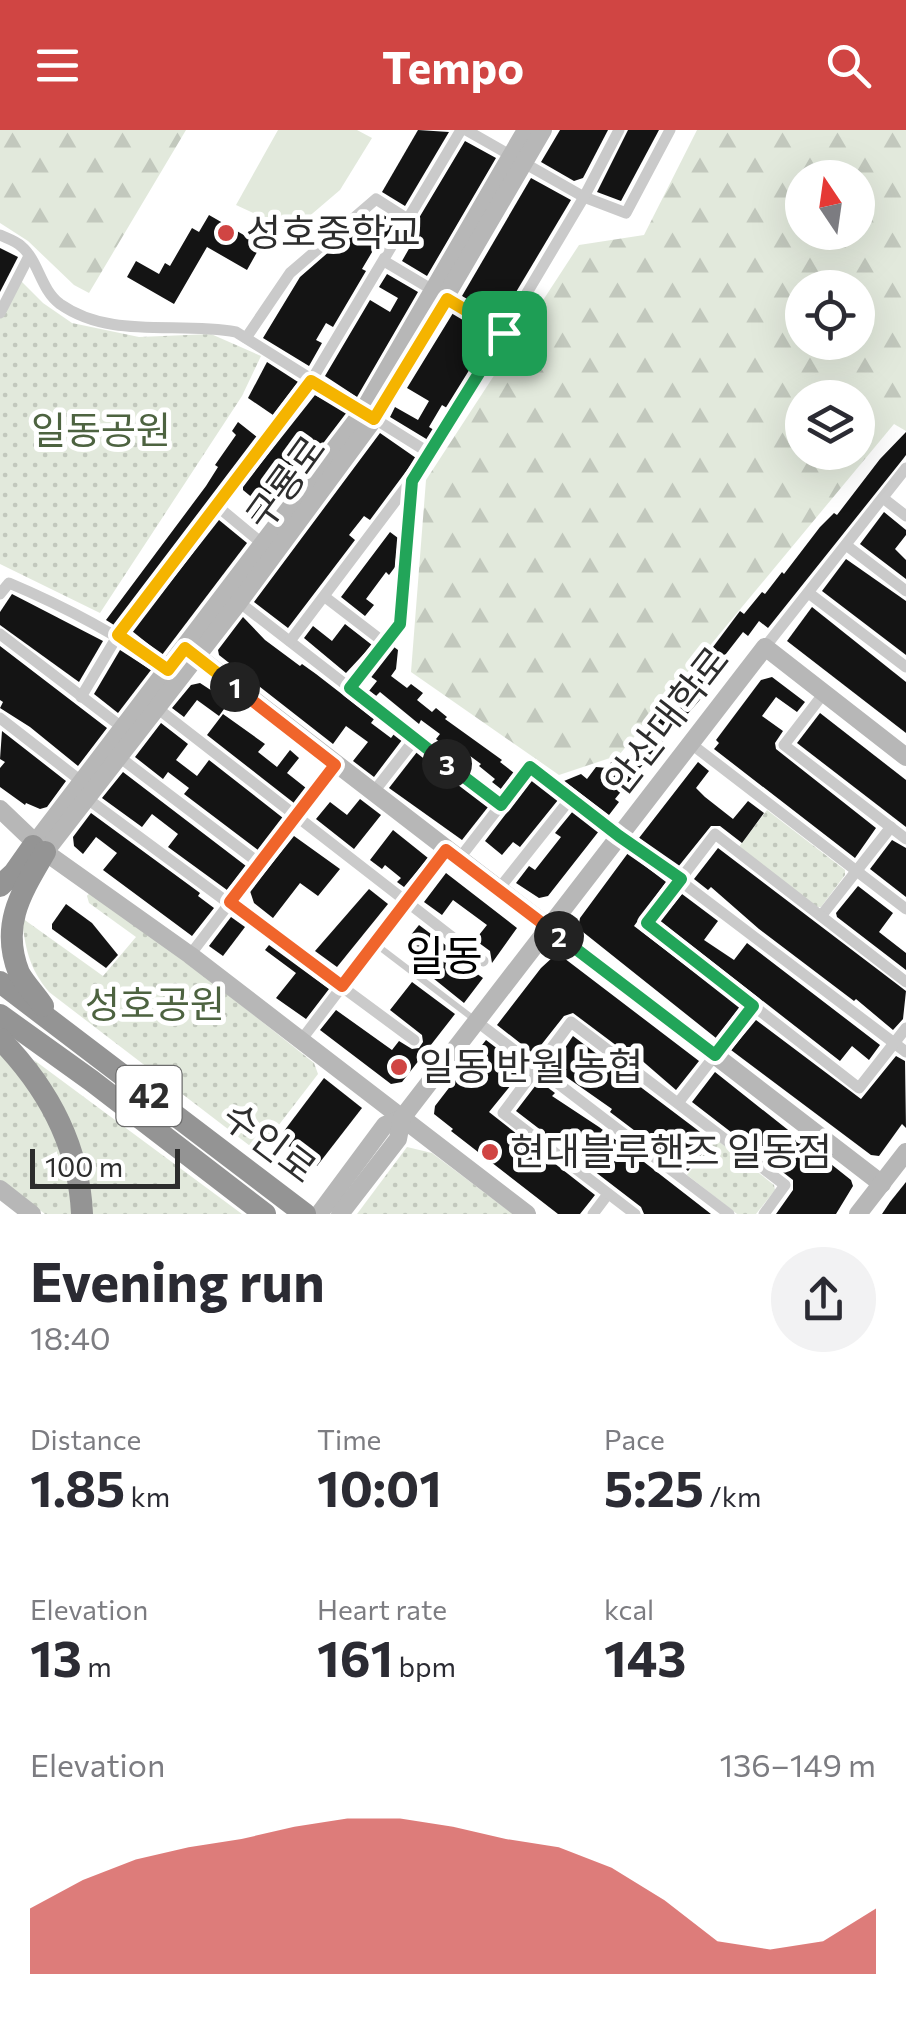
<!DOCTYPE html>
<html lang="en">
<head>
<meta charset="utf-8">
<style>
  :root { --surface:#fff; --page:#f2f2f3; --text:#2b2b33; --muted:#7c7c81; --accent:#d04543 }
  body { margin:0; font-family:Commissioner,"Noto Sans KR",sans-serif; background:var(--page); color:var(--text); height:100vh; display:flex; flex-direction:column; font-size:38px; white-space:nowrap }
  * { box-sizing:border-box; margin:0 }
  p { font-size:32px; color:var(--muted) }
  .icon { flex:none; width:55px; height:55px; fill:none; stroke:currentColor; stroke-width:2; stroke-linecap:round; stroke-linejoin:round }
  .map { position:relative; height:1084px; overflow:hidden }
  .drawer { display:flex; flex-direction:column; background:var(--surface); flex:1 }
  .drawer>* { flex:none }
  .needle { width:65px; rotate:347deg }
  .fabs { position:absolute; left:785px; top:30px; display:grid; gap:20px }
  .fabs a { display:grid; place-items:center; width:90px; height:90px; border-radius:50%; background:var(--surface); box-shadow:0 10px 40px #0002; font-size:50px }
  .scale { position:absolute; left:30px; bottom:25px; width:150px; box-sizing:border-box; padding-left:10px; border:5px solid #2d2d2d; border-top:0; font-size:28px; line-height:35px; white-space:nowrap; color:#2d2d2d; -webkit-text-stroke:8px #fff; paint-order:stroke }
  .pin { position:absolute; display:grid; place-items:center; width:85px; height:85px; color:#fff; margin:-42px; border-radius:20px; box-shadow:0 5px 15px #0006 }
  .km { position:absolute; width:50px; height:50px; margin:-25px; border-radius:50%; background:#222; color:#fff; font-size:28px; line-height:50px; text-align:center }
  .round { display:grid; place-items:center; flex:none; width:105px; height:105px; border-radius:52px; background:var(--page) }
  .overview { display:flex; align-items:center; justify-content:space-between; height:170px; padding:0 30px }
  h1 { font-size:55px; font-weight:700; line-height:75px }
  .stats { display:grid; grid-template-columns:repeat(3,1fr); gap:15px; height:170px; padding:10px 30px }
  .stats div { display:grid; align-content:center }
  .stats b { font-size:50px; font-weight:700 }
  .stats small { font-size:28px; font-weight:400 }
  .stats p { font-size:28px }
  .chart { height:280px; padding:20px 30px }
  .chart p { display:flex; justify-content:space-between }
  .chart svg { width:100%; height:180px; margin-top:10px; fill:var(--accent); opacity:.7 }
  header { display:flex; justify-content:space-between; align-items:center; height:130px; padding:0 30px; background:var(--accent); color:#fff; font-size:45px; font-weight:700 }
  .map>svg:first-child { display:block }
  .grass { fill:#e2e9dc }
  .forest { fill:url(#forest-firs); fill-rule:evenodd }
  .park { fill:url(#park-dots) }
  .building { fill:#141414 }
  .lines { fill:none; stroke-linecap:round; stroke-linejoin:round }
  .lane { stroke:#cacaca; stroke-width:6 }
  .street { stroke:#cacaca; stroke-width:11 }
  .secondary { stroke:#b7b7b7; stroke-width:18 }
  .highway { stroke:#949494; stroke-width:22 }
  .split-1-casing { stroke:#fff; stroke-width:20 }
  .split-2-casing { stroke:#fff; stroke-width:20 }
  .split-3-casing { stroke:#fff; stroke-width:20 }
  .split-4-casing { stroke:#fff; stroke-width:20 }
  .split-1 { stroke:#f5b400; stroke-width:12 }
  .split-2 { stroke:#f0652b; stroke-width:12 }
  .split-3 { stroke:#22a559; stroke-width:12 }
  .split-4 { stroke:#22a559; stroke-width:12 }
  .poi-dot { fill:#d04543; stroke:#fff; stroke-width:4 }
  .labels { text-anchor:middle; stroke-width:10; stroke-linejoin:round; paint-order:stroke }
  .shield { fill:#fff; stroke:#6c6c6c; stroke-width:2.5 }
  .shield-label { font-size:35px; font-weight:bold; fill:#2d2d2d }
  .poi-label { font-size:38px; fill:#2d2d2d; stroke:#fff; text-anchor:start }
  .park-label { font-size:38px; fill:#4d6340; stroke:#fff }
  .street-label { font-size:38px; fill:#2d2d2d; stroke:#fff }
  .quarter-label { font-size:42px; fill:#000; stroke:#fff }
</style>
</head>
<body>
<header><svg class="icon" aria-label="menu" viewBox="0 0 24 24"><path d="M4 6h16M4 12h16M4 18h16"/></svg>Tempo<svg class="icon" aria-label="search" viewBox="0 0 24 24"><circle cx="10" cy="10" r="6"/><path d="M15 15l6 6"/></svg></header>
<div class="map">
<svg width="906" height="1084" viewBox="0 0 906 1084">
  <defs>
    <pattern id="forest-firs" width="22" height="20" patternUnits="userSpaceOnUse" patternTransform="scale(2.5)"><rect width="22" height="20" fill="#e2e9dc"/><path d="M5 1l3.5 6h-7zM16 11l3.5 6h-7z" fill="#c2c8bd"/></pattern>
    <pattern id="park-dots" width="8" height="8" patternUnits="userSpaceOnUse" patternTransform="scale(2.5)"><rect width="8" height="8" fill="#e2e9dc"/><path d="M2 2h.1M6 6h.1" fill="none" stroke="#c2c8bd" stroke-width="1.8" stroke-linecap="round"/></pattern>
  </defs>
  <rect width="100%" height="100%" fill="#fff"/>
  <!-- grass -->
  <polygon class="grass" points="278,0 357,0 372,8 340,60 292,101 236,75"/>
  <!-- forest -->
  <g class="forest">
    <polygon points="0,0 186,0 89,163 74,155 28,111 0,93"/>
    <path d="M697,0H906V301L894,294L619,625L559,645L411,542L426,350L579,115L644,105ZM802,48H858V102H802ZM802,158H858V212H802ZM802,268H858V322H802Z"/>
  </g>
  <!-- park -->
  <g class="park">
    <polygon points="19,149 43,173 72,193 139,207 211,204 261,226 242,266 100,483 0,434 0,188"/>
    <polygon points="767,680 845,740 845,745 821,777 816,777 738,718"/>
    <path d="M94,758L314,933L318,944L258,1022L49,862C29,838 25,818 22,788L103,846L136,807L89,773L87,766Z"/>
    <polygon points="0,919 56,992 78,1084 45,1084 0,1050"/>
    <polygon points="34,930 242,1084 92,1084 74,1008"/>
    <polygon points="716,1009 774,1055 775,1060 756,1084 737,1084 687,1045"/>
    <polygon points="407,1017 432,1023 513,1084 357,1084"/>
  </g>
  <!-- building -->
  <g class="building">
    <polygon points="418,0 449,2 405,76 382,62"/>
    <polygon points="560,0 608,0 583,48 574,51 541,32"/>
    <polygon points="628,0 659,0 621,71 597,62"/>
    <polygon points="465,11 496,28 427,146 402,131 410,117 404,113"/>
    <polygon points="531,48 571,70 500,189 462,166"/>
    <polygon points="377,81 395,92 382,114 378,112 362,139 366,141 333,197 326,193 316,210 322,213 309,236 263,208 300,147 331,120 335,122 341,112 350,104 354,106"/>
    <polygon points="209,85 261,115 247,140 207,117 174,174 127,147 136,131 159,144 165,133 170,136 192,98 199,102"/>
    <polygon points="0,118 18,127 0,162"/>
    <polygon points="387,144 418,162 357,267 325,246 370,170 390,182 398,168 379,157"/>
    <polygon points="453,183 491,205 447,278 442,275 429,297 434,300 428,310 390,287 395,277 418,290 429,271 407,258"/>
    <polygon points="267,232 298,252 273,285 248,268"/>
    <polygon points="315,265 347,282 260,396 251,388 261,375 243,360 243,356"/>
    <polygon points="238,292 257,307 114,495 106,490 206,356 218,337 215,335 236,305 232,301"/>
    <polygon points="906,302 906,325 903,329 768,498 759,491 748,506 743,502 722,529 726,533 699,571 640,638 615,669 619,672 609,685 564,651 581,644 587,649 596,637 607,638 612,631 618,633 621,629 625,633 715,519 713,517 740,481 744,484 762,462 765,464 782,442 784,444 820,397 834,383 837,385 880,329"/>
    <polygon points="380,303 416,328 370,390 364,386 349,405 355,410 288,498 254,472"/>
    <polygon points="884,382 906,400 906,405 895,419 906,430 906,449 860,414"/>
    <polygon points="219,390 247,413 162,525 132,501"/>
    <polygon points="390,402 398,408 395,437 389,445 386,442 366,469 374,475 365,486 341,467"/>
    <polygon points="846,429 906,471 906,525 822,461"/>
    <polygon points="12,464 103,511 79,552 0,495 0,482"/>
    <polygon points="812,477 906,552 906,603 787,511"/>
    <polygon points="243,487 265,510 300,536 302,534 316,544 374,589 371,593 391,608 394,604 402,610 374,647 353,631 368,612 346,596 333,614 219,525 218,520"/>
    <polygon points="345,494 372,515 346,543 304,508 313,496 332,511"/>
    <polygon points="0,516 107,598 78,636 30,597 0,578 3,572 0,570"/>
    <polygon points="394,517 398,520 396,539 391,546 407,558 411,554 423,563 417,570 432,582 436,578 447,587 445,589 502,630 500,632 514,643 501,659 492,652 495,649 479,636 481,634 466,623 460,630 436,609 440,604 421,590 419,594 380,562 376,566 369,561 377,551 370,546"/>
    <polygon points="120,520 151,540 118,583 94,564"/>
    <polygon points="772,547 805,572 797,582 776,567 762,586 783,601 775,613 776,619 876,698 855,728 714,619 719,613 716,610 761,550"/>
    <polygon points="200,553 229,572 219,586 197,570 184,587 172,578 191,555"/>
    <polygon points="820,583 906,650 906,697 797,613"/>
    <polygon points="223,584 265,614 258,622 277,637 290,620 299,628 287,643 306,658 294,673 207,605"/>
    <polygon points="161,593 188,614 176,630 197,646 209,630 283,688 258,720 184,664 189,658 168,642 163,649 135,627"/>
    <polygon points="2,601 66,651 47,677 40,679 26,673 25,675 0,657 0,638 5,632 0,629"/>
    <polygon points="417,622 488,677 462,710 389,658"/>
    <polygon points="698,632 709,641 696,658 705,667 733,689 748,671 764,683 742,713 720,696 711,696 678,737 639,708"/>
    <polygon points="123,642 246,736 227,760 168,717 178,704 152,684 142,697 102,668"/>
    <polygon points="532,650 558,670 520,717 513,712 502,725 485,711"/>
    <polygon points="360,669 381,685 354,719 316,689 330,672 347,685"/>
    <polygon points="573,681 599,701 548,766 539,768 516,753 529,736 535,740 561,707 555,703"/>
    <polygon points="91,683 200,763 198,766 214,778 192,806 103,740 117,723 96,707 83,724 74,716 73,707"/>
    <polygon points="393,700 428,728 404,757 397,752 401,748 385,735 382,739 370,730"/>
    <polygon points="294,706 340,739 318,766 300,753 273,788 254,773 250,761"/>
    <polygon points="892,710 906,718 906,767 870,739"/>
    <polygon points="718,718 906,861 903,889 893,900 856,869 854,871 759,799 711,757 708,760 694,749"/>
    <polygon points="628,723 666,752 634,796 740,877 716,908 578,798 580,788"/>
    <polygon points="446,743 517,798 492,833 490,821 475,810 487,795 453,770 442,785 424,772"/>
    <polygon points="858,756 893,783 879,802 906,823 906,840 837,787 836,783"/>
    <polygon points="369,759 388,774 337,837 315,821"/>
    <polygon points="682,764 718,791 704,810 734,830 747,813 880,915 869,930 852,916 840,931 660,791"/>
    <polygon points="66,774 92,793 118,825 106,838 52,799 52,794"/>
    <polygon points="231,787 245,797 223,826 209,816"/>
    <polygon points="419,795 476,838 473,841 483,848 464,873 423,840 429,828 406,811"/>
    <polygon points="269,815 329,859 306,889 276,868 296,843 265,820"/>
    <polygon points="560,825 699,931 676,960 639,928 637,931 573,883 564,886 534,924 497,895 541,838 553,827"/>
    <polygon points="412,852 455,884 402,952 391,954 320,900 336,880 392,920 399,911 412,919 419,918 423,912 422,905 390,880"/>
    <polygon points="756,890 861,969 896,926 905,931 906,998 902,994 879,1026 871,1025 731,920"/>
    <polygon points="573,906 712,1011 688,1041 610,982 612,979 552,937"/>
    <polygon points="486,910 524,939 489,982 595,1065 580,1084 558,1084 451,1001 453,999 434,984 435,976"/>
    <polygon points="715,942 851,1050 853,1056 836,1084 776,1084 793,1060 793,1050 692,972"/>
    <polygon points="324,948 362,978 317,1036 278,1009"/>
    <polygon points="539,951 555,963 552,966 599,997 711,1084 644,1084 641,1077 516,981"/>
    <polygon points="906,1052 906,1084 882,1084 890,1072"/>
  </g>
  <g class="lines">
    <!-- lane -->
    <polyline class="lane" points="374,813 475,890"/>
    <!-- street -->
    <g class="street">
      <polyline points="466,0 584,67 626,83 670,0"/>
      <path d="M0,105C6,108 16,111 21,116C39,131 40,159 60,174C111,210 178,191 236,202L431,324"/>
      <polyline points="384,131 505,203"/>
      <polyline points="0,183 29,126"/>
      <polyline points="246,208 290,143 376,69 409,90"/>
      <polyline points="883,368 906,386"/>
      <polyline points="217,376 264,415"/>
      <polyline points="846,415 906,461"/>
      <path d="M0,464L9,453C66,477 118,505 168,540"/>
      <polyline points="810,464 906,537"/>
      <polyline points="325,467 385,513"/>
      <polyline points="239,472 501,675"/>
      <polyline points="0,504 123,598"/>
      <polyline points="290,511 431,324 584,67 619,0"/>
      <polyline points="765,517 906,338"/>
      <polyline points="350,557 400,494 412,351"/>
      <polyline points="824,563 784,615 906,709"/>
      <polyline points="81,567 118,505 311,251 461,0"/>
      <polyline points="157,578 483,831"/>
      <polyline points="0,588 81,651"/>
      <polyline points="690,613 906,779"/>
      <polyline points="118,626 259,733"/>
      <polyline points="372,664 415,609"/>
      <polyline points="85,667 414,910"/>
      <polyline points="459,729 530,637 906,922"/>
      <polyline points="498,760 571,668"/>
      <polyline points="821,786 891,697"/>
      <polyline points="190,825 335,635"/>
      <polyline points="906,852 715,704 647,793 859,958 906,898"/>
      <polyline points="476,891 729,1084"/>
      <polyline points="302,909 446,720"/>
      <polyline points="678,973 753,876"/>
      <polyline points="593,1084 608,1064"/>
      <polyline points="635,1084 503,983 571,892 785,1055 764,1084"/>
    </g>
    <!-- secondary -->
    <g class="secondary">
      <polyline points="185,517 882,1054"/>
      <polyline points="0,679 45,722 190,825 527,1084"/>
      <polyline points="35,713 362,283 526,0"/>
      <polyline points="45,722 239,472 374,289 543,0"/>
      <polyline points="0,1059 32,1084"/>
      <polyline points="319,1084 385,995 402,988"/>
      <polyline points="340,1084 398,1009 402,988 765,517 906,627"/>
      <polyline points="858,1084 906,1022"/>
    </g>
    <!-- highway -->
    <g class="highway">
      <polyline points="0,756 14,743 33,716"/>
      <polyline points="0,852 305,1084"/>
      <path d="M43,876C36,865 25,854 19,843C0,795 21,763 45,722"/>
      <polyline points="0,885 92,951 265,1084"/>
      <path d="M0,909C47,957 79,1016 82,1084"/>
    </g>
  </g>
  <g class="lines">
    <defs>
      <polyline id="split-1" points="235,557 185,518 168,540 118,505 311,251 374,289 447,169 504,203"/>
      <polyline id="split-2" points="235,557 335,635 230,772 342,856 446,720 559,806"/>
      <polyline id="split-3" points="447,634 501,675 530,637 619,706 681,749 647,793 753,876 715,925 559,806"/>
      <polyline id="split-4" points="447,634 350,558 400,494 412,351 504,203"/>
    </defs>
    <!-- split-1 casing -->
    <use href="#split-1" class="split-1-casing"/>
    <!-- split-2 casing -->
    <use href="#split-2" class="split-2-casing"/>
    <!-- split-3 casing -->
    <use href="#split-3" class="split-3-casing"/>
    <!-- split-4 casing -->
    <use href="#split-4" class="split-4-casing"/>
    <!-- split-1 -->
    <use href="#split-1" class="split-1"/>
    <!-- split-2 -->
    <use href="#split-2" class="split-2"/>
    <!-- split-3 -->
    <use href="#split-3" class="split-3"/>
    <!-- split-4 -->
    <use href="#split-4" class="split-4"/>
  </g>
  <!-- markers -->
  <g class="poi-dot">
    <circle cx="226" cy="103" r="10"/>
    <circle cx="399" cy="937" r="10"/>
    <circle cx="490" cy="1022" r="10"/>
  </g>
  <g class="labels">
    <!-- shield labels -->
    <rect class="shield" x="116.5" y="936" width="65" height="60" rx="8"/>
    <g class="shield-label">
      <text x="149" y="978">42</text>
    </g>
    <!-- poi labels -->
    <g class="poi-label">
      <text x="246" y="116">성호중학교</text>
      <text x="419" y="950">일동 반월 농협</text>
      <text x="510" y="1035">현대블루핸즈 일동점</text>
    </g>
    <!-- park labels -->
    <g class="park-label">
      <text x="101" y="314">일동공원</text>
      <text x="155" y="888">성호공원</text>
    </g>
    <!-- street labels -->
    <g class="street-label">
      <text transform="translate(286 353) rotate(-54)" y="13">구룡로</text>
      <text transform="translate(667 591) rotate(-52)" y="13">안산대학로</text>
      <text transform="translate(269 1013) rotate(37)" y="13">수인로</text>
    </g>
    <!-- quarter labels -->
    <g class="quarter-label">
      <text x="444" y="841">일동</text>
    </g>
  </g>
</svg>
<div class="fabs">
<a><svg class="needle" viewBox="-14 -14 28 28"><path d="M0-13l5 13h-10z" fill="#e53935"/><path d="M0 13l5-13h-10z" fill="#7c7c81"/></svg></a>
<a><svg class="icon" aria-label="locate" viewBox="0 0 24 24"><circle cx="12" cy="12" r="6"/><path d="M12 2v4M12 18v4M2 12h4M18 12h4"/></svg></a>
<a><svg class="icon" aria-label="layers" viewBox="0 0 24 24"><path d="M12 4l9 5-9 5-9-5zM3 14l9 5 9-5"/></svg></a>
</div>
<div class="scale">100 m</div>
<div class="pin" style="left:504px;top:203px;background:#1e9e55"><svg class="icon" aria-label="arrive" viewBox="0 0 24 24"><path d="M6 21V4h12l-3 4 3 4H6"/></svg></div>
<b class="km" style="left:235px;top:557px">1</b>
<b class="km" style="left:559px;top:806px">2</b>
<b class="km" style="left:447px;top:634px">3</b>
</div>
<section class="drawer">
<div class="overview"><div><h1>Evening run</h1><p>18:40</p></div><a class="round"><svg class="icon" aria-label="share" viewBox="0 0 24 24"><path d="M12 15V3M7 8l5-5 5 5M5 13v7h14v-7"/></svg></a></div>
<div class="stats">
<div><p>Distance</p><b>1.85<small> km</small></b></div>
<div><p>Time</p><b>10:01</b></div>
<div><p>Pace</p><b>5:25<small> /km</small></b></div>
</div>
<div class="stats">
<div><p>Elevation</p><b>13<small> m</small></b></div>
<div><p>Heart rate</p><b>161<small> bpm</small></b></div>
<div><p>kcal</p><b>143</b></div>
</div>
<div class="chart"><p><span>Elevation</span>136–149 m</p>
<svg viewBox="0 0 160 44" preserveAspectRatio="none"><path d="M0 44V28L10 21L20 16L30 13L40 11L50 8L60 6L70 6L80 8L90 11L100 13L110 18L120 26L130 36L140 38L150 36L160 28V44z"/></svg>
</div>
</section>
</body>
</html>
